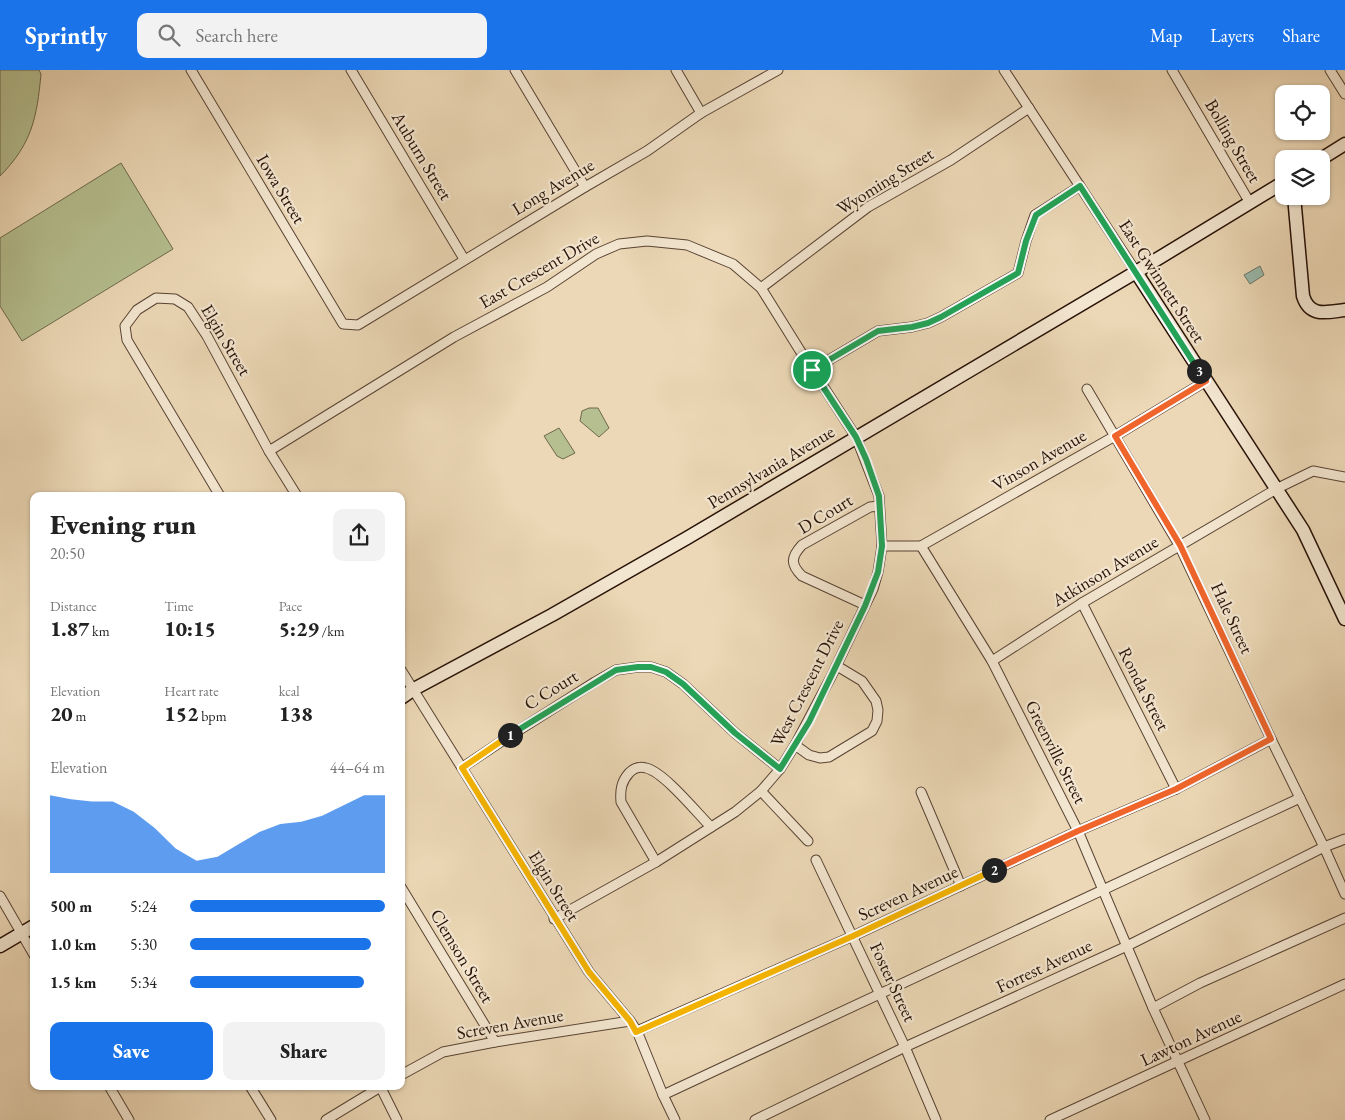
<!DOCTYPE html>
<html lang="en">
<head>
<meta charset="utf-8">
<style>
  :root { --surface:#fff; --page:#f2f2f2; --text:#222; --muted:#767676; --accent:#1a73e8 }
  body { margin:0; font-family:"EB Garamond",serif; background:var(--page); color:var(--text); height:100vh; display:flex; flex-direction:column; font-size:19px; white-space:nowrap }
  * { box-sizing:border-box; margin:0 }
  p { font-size:16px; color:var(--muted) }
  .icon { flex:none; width:28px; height:28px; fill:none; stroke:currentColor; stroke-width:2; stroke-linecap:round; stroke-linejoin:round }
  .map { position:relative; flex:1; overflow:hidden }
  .sheet { position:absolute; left:30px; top:422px; width:375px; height:598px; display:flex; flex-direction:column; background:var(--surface); border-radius:10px; box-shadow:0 1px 4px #0004 }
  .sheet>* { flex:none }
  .controls { position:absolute; left:1275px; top:15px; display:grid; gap:10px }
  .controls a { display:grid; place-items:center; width:55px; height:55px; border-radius:10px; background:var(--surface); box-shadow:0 1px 4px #0004; font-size:25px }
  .pin { position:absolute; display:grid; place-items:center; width:42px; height:42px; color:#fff; margin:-21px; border:2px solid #fff; border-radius:50%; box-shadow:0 1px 5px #0007 }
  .km { position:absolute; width:25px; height:25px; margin:-12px; border-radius:50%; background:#222; color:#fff; font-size:14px; line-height:25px; text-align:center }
  .round { display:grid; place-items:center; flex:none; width:52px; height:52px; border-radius:10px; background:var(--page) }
  .summary { display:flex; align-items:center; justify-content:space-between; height:85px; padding:0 20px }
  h1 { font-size:28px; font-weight:800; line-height:38px }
  .figures { display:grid; grid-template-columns:repeat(3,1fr); gap:8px; height:85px; padding:5px 20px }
  .figures div { display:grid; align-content:center }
  .figures b { font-size:21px; font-weight:800 }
  .figures small { font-size:14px; font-weight:400 }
  .figures p { font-size:14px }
  .chart { height:140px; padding:10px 20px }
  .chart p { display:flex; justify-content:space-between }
  .chart svg { width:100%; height:90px; margin-top:5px; fill:var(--accent); opacity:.7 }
  .action { display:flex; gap:10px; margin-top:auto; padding:10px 20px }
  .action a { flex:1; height:58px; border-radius:10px; background:var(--accent); color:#fff; font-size:20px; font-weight:800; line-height:58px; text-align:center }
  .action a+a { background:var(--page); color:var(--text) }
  ul { padding:0 20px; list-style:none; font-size:16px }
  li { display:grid; grid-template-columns:80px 60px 1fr; align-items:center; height:38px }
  li i { height:12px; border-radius:6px; background:var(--accent) }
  header { display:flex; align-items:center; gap:30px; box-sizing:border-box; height:70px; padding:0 25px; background:var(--accent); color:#fff }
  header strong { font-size:24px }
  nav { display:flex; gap:28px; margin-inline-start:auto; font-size:18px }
  .search { width:350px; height:45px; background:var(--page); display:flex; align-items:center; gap:12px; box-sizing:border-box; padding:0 18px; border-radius:10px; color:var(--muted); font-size:19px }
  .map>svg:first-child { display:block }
  .green { fill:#b5bf90; stroke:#6e684c }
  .water { fill:#99baac; stroke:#6b766a }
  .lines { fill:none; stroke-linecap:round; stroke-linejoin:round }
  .street-casing { stroke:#584333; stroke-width:11 }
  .secondary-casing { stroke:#271107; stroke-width:15 }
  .street { stroke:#f3e6d0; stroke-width:9 }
  .secondary { stroke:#f3e6d0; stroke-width:12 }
  .split-1-casing { stroke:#fff; stroke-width:10 }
  .split-2-casing { stroke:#fff; stroke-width:10 }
  .split-3-casing { stroke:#fff; stroke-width:10 }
  .split-4-casing { stroke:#fff; stroke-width:10 }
  .split-1 { stroke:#22a559; stroke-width:6 }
  .split-2 { stroke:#f5b400; stroke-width:6 }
  .split-3 { stroke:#f0652b; stroke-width:6 }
  .split-4 { stroke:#22a559; stroke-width:6 }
  .labels { text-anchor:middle; stroke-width:4.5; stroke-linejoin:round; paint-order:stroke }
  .street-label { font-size:18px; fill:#271107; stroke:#f3e6d0 }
</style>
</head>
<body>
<header>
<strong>Sprintly</strong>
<div class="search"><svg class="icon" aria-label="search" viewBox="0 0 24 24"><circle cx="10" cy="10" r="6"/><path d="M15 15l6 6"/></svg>Search here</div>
<nav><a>Map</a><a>Layers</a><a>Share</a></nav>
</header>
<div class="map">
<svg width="1345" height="1050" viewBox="0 0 1345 1050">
  <rect width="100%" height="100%" fill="#ecd8b6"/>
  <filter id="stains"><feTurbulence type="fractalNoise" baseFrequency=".004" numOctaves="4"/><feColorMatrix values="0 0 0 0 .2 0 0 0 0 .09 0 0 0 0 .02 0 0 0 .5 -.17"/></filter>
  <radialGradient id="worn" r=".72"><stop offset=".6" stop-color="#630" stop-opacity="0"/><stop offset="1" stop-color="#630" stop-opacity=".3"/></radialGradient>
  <!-- green -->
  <g class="green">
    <path d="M0,0H39L41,4C37,47 32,74 0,106Z"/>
    <polygon points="121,93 173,179 22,271 0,236 0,168"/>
    <polygon points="589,338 598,338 609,358 599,367 580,351 582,341"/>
    <polygon points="559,358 575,383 563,389 557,386 544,366"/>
  </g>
  <!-- water -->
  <polygon class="water" points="1260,196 1264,205 1250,214 1244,205"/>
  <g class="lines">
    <defs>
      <g id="street">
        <polyline points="191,0 343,254 358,255 585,117 647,81 701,43 778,0"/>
        <polyline points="351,0 464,189"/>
        <polyline points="515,0 585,117"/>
        <polyline points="676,0 701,43"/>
        <polyline points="1004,0 1136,202"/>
        <polyline points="1172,0 1250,133"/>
        <polyline points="1330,0 1345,24"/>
        <polyline points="761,218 868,137 951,90 1029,38"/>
        <polyline points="812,300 878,261 912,257 928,253 941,247 1018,203 1026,171 1035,145 1080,116"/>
        <polyline points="1087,319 1179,475 1271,669 1324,777 1345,824"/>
        <polyline points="269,381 454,267 547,217 596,184 619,174 647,171 687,175 733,194 761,218 799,279 856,367 879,426 882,476 878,502 873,519 831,607 795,675 780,699 761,721 735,742 656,792 554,849"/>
        <polyline points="220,426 127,270 125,256 137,240 156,228 175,229 188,237 207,266 269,381 297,426"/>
        <polyline points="882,476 921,476 1115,366 1206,311"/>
        <polyline points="921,476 992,591 1078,761 1153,938 1205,1050"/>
        <polyline points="1082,533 1176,719"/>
        <path d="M865,535L802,506C790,494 791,487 802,475L870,437L879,436"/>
        <polyline points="992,591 1082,533 1278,418 1313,401 1345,407"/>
        <polyline points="401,600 589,902 630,951 637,961 663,1025 675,1050"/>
        <polyline points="795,675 809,685 820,688 829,687 872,661 877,651 878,640 876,631 862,611 837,596"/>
        <polyline points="463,697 508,667 595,612 616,600 638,597 651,597 666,602 683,614 735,663 780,699"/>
        <polyline points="761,721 808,771"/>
        <polyline points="921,722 961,816"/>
        <polyline points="816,790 905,977 936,1050"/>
        <path d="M656,792L621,732C620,721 621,712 629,703C633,699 639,696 646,698C664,702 697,743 711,757"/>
        <polyline points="401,817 495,972"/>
        <polyline points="0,826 34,885"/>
        <polyline points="1153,938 1200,913 1345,848"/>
        <polyline points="637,961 853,866 1078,761 1176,719 1271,669"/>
        <polyline points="401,1005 443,982 495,972 630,951"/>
        <polyline points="109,1016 129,1050"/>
        <polyline points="250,1016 271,1050"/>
        <polyline points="380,1016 397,1050"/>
        <polyline points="663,1025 1300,728"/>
        <polyline points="326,1050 382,1016"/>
        <polyline points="755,1050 905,977 1127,876 1324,777 1345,769"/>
        <polyline points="1050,1050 1345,914"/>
      </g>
      <g id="secondary">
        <polyline points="1321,89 1345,74"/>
        <path d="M1294,126L1303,226C1310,248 1327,242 1345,240"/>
        <polyline points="1136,202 1303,460 1345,549"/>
        <polyline points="401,628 414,619 552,545 687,468 1136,202 1284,112"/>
        <polyline points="0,876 34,856"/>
      </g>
    </defs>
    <!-- street casing -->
    <use href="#street" class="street-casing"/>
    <!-- secondary casing -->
    <use href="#secondary" class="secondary-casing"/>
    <!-- street -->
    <use href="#street" class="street"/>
    <!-- secondary -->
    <use href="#secondary" class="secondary"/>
  </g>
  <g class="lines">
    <defs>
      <polyline id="split-1" points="510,665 616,600 638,597 651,597 666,602 683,614 735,663 780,699 809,652 865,536 878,502 882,476 879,426 866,389 856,367 812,300"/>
      <polyline id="split-2" points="510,665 462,698 589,902 630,951 636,962 853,866 994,800"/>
      <polyline id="split-3" points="994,800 1078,761 1176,719 1271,669 1180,475 1115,366 1206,311 1199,301"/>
      <polyline id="split-4" points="812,300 878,261 912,257 928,253 941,247 1018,203 1026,171 1036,145 1080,116 1199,301"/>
    </defs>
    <!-- split-1 casing -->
    <use href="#split-1" class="split-1-casing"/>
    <!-- split-2 casing -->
    <use href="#split-2" class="split-2-casing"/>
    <!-- split-3 casing -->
    <use href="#split-3" class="split-3-casing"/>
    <!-- split-4 casing -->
    <use href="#split-4" class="split-4-casing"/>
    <!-- split-1 -->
    <use href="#split-1" class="split-1"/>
    <!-- split-2 -->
    <use href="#split-2" class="split-2"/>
    <!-- split-3 -->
    <use href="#split-3" class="split-3"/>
    <!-- split-4 -->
    <use href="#split-4" class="split-4"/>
  </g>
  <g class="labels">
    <!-- street labels -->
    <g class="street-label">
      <text transform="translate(1233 71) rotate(60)" y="6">Bolling Street</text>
      <text transform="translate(422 86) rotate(59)" y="6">Auburn Street</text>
      <text transform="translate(885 111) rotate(-32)" y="6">Wyoming Street</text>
      <text transform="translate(553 117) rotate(-31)" y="6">Long Avenue</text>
      <text transform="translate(281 119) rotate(59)" y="6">Iowa Street</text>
      <text transform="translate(539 200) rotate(-30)" y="6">East Crescent Drive</text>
      <text transform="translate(1162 211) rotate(57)" y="6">East Gwinnett Street</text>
      <text transform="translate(226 270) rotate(59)" y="6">Elgin Street</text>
      <text transform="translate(1039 390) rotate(-30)" y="6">Vinson Avenue</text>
      <text transform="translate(771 397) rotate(-31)" y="6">Pennsylvania Avenue</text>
      <text transform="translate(825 444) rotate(-31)" y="6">D Court</text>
      <text transform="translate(1105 501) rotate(-31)" y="6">Atkinson Avenue</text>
      <text transform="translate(1232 548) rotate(65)" y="6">Hale Street</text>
      <text transform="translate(807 613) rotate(-63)" y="6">West Crescent Drive</text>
      <text transform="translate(1144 619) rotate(63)" y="6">Ronda Street</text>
      <text transform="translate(551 620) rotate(-32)" y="6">C Court</text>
      <text transform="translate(1056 682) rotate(63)" y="6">Greenville Street</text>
      <text transform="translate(554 816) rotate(58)" y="6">Elgin Street</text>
      <text transform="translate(908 823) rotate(-25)" y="6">Screven Avenue</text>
      <text transform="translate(462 886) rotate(59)" y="6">Clemson Street</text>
      <text transform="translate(1044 896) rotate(-25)" y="6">Forrest Avenue</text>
      <text transform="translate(893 912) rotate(65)" y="6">Foster Street</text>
      <text transform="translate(510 954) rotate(-10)" y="6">Screven Avenue</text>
      <text transform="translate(1191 968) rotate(-25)" y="6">Lawton Avenue</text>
    </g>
  </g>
  <rect width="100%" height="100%" filter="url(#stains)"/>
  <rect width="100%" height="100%" fill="url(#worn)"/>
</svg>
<div class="controls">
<a><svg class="icon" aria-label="locate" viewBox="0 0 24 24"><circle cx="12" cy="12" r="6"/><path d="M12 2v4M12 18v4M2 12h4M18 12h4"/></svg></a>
<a><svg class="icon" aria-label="layers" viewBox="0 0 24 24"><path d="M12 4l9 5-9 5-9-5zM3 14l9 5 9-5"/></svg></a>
</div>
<div class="pin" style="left:812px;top:300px;background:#1e9e55"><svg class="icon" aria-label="arrive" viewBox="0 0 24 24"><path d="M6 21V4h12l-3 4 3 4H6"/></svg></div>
<b class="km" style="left:510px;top:665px">1</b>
<b class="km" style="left:994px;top:800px">2</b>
<b class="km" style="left:1199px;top:301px">3</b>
<section class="sheet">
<div class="summary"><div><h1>Evening run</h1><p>20:50</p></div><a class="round"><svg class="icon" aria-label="share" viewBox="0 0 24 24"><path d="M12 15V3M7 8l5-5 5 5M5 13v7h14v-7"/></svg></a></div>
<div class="figures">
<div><p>Distance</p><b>1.87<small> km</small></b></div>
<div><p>Time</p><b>10:15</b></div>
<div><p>Pace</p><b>5:29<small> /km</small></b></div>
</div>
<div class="figures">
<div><p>Elevation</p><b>20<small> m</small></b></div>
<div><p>Heart rate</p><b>152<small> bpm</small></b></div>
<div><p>kcal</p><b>138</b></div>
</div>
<div class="chart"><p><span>Elevation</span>44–64 m</p>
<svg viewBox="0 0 160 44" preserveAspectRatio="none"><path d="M0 44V6L10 8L20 9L30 9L40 14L50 22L60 32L70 38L80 36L90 30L100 24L110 20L120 19L130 16L140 11L150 6L160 6V44z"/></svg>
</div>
<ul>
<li><b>500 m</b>5:24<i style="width:100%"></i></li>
<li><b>1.0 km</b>5:30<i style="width:93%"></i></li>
<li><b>1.5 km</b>5:34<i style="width:89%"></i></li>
</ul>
<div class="action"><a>Save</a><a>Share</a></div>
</section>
</div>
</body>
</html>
